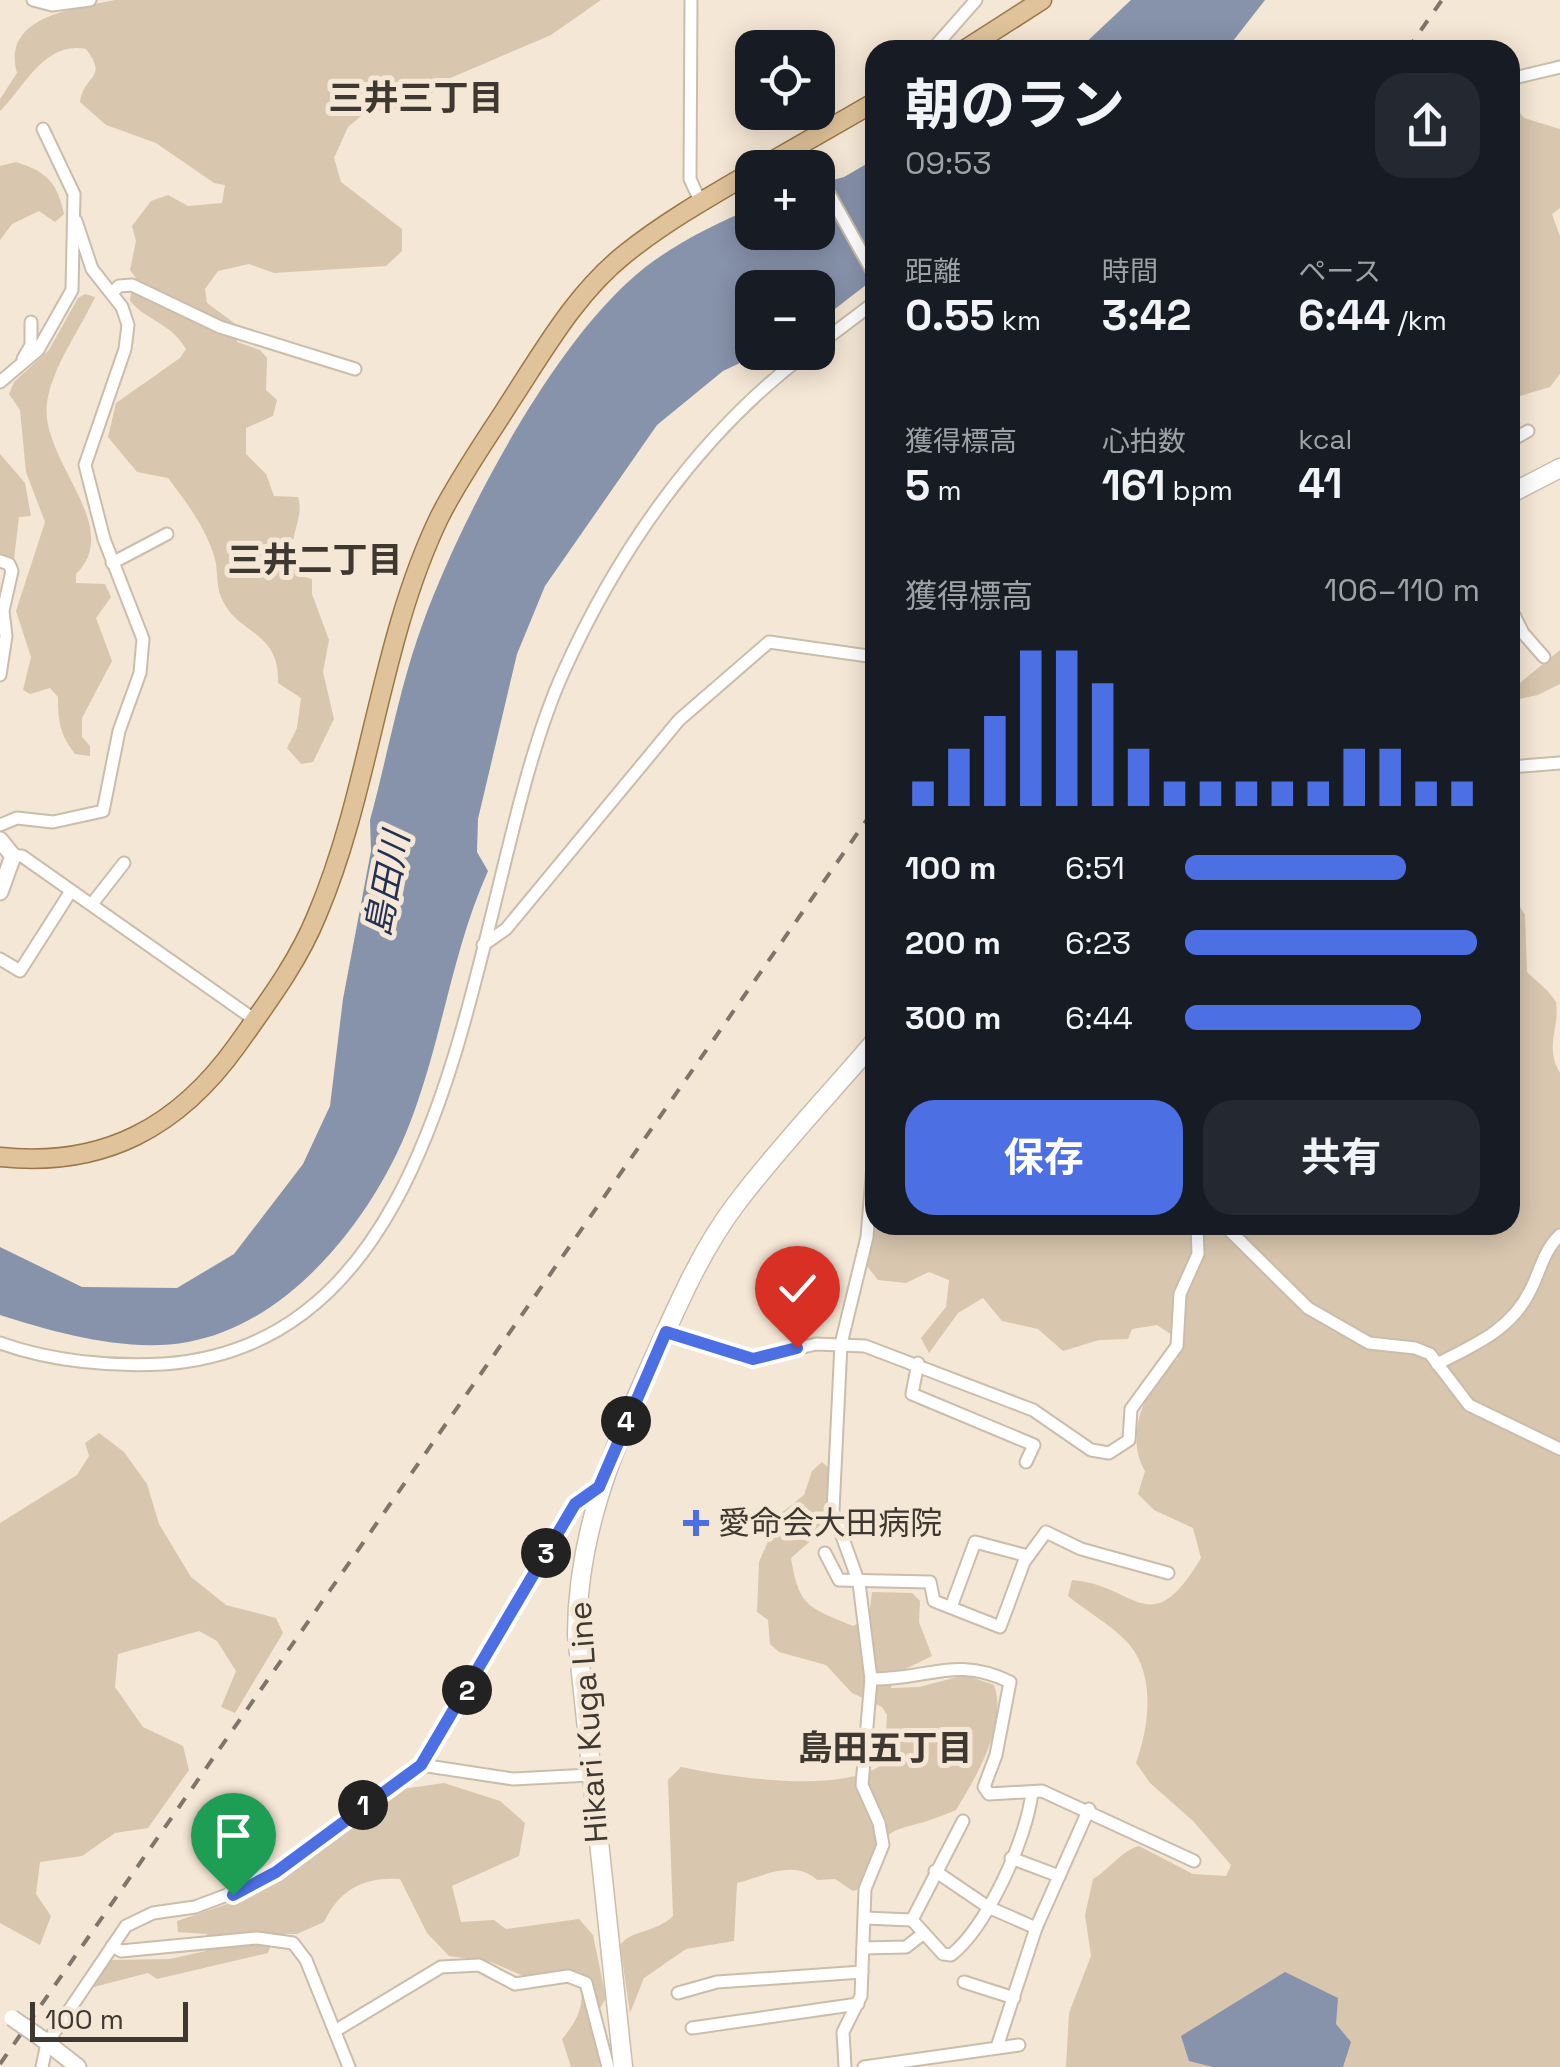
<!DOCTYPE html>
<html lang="ja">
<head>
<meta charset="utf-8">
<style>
  :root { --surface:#171b24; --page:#242831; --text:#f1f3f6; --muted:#9ea1a6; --accent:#4c70e4 }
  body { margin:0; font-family:"Space Grotesk","Noto Sans JP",sans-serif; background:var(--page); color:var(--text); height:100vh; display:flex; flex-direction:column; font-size:38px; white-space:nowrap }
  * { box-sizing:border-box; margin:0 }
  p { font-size:32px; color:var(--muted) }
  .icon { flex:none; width:55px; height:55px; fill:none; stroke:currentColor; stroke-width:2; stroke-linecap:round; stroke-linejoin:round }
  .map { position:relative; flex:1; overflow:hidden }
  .sheet { position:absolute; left:865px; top:40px; width:655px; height:1195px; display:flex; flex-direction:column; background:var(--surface); border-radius:30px; box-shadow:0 5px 25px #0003 }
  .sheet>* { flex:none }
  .tools { position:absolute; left:735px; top:30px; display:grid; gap:20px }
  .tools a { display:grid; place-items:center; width:100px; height:100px; border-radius:20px; background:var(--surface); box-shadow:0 5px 25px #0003; font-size:50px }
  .scale { position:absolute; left:30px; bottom:25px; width:158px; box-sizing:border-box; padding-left:10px; border:5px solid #3e3831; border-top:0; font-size:28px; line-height:35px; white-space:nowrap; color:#3e3831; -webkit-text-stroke:8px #f5e7d5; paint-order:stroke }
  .pin { position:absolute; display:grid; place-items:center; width:85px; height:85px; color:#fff; margin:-102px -42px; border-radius:50% 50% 50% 0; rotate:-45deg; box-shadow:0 0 10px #0007 }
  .pin .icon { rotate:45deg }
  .km { position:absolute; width:50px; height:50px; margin:-25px; border-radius:50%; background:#222; color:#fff; font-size:28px; line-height:50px; text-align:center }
  .round { display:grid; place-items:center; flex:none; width:105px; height:105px; border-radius:30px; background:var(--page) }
  .head { display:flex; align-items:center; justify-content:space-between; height:170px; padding:0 40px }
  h1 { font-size:55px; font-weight:700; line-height:75px }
  .stats { display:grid; grid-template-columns:repeat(3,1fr); gap:15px; height:170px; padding:10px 40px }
  .stats div { display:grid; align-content:center }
  .stats b { font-size:42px; font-weight:700 }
  .stats small { font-size:28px; font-weight:400 }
  .stats p { font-size:28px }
  .chart { height:280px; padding:20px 40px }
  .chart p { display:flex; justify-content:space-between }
  .chart svg { width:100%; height:180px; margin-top:10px; stroke:var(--accent); stroke-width:6 }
  .cta { display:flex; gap:20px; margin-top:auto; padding:20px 40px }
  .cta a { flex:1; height:115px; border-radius:30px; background:var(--accent); color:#fff; font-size:40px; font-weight:700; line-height:115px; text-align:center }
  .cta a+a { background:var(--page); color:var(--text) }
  ul { padding:0 40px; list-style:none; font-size:32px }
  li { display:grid; grid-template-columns:160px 120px 1fr; align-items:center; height:75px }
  li i { height:25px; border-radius:12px; background:var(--accent) }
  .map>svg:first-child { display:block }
  .green { fill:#d8c6ae }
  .water { fill:#8792ab }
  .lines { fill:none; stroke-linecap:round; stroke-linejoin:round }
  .minor-casing { stroke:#cabdab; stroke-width:15 }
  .tertiary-casing { stroke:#cabdab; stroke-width:19 }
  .secondary-casing { stroke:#cabdab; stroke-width:21 }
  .primary-casing { stroke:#9a7849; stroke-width:21 }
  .minor { stroke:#fff; stroke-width:11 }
  .tertiary { stroke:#fff; stroke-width:15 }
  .secondary { stroke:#fff; stroke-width:18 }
  .primary { stroke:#e0c39a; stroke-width:18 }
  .rail { stroke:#7f766b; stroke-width:4; stroke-dasharray:12 12; stroke-linecap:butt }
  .tertiary-bridge-casing { stroke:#cabdab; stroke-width:19; stroke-linecap:butt }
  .tertiary-bridge { stroke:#fff; stroke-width:15 }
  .route-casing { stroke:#fff; stroke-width:20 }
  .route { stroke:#4c70e4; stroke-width:12 }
  .poi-dot { fill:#4c70e4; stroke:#f5e7d5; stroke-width:4 }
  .labels { text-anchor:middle; stroke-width:10; stroke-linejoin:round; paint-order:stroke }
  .poi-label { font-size:32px; fill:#3e3831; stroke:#f5e7d5; text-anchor:start }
  .street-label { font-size:32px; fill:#3e3831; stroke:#f5e7d5 }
  .neighbourhood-label { font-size:35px; font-weight:bold; fill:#3e3831; stroke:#f5e7d5 }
  .water-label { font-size:35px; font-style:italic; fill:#233056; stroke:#f5e7d5 }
</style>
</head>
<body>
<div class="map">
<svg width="1560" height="2067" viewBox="0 0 1560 2067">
  <rect width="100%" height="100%" fill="#f5e7d5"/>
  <!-- green -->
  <g class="green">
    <path d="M115,0H601L551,35L441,82L426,100L390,110L367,111L348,127L334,158L341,182L402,229V251L386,266L274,273L249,264L218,271L205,289L207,303L237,325V342L260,350L267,358L266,390L277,400L273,416L246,428V454L266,474L274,496L298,497C306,522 282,539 298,575L312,579V594L329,640L323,672L334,719L313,762L301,764L287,748L297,728L301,698L278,683C280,629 237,636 221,597C216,585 218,571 215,559C206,528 187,503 168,478L137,472L108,437L116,403L180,358L186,349C171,323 147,321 130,301L131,292L140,284L130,270L136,241L132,226L151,201L168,195L188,206L222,203L225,185L214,183L156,143L106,125L80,102C84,74 109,79 86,49C44,41 24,88 0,111V99L17,73C1,16 74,9 115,0Z"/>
    <polygon points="1510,100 1524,118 1560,129 1560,208 1552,214 1560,236 1560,374 1550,387 1510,399"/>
    <path d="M16,162C47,172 57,182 64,214L55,222L39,211L12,224L0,240V166Z"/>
    <path d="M85,294L95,297C80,330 52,367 47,403C39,459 125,527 76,574V583L105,584L111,597L96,618L112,661L82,718V737L90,746V756L75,754C60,734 58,722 58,697L50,688L30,694L23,690L31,657L16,611L45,522L26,472L20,410L9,394L14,382L49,350L78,298Z"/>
    <polygon points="0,454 25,483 31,516 19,517 14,559 0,555"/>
    <polygon points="1560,650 1560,684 1538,695 1510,701 1510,691"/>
    <path d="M1510,890L1525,915L1527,972C1536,981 1550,991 1556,1002C1560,1028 1544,1046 1560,1073V2067H1066L1069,2013L1091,1956L1085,1915L1093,1879C1110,1869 1121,1851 1139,1846L1193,1874L1226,1876L1231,1865L1193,1821L1150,1783L1136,1763C1149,1726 1156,1677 1129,1644C1113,1626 1086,1611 1068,1596L1072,1580C1137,1585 1150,1644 1201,1558L1193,1528L1154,1510L1138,1494L1145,1471C1123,1434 1147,1383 1178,1359V1339L1157,1325L1132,1329L1128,1339L1099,1340L1063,1351L1038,1329L1002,1321L983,1298L958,1313L929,1353L921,1338L946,1307L949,1280L929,1272L906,1283L878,1280L867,1266L876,1225H1510Z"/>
    <polygon points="99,1433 124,1452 147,1484 159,1524 191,1577 226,1605 276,1618 283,1633 235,1713 221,1707 236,1671 217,1641 199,1631 118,1654 115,1687 143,1727 183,1746 189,1770 148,1828 115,1833 82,1856 40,1862 36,1894 51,1916 40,1945 0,1923 0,1523 77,1475 89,1456 85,1443"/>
    <path d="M822,1462L831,1470L822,1531L791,1558C799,1608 809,1607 853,1626L869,1617L872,1592L912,1593L920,1601L919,1622L932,1656L895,1674L891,1688L919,1687L965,1675L994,1685C1008,1724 976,1777 956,1810C891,1839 888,1812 859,1889L853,1891L835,1879L817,1880C794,1859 764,1876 737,1883L734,1941L686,1949L644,1978L630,2013L620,1945C633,1929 656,1933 673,1916L668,1780L681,1767C729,1777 845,1795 884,1763L887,1715L882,1707L852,1693L826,1665L779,1652L770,1644L768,1620L757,1612L759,1562L780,1514L804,1495L812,1471Z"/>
    <path d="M444,1783L500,1801L525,1823L519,1856L452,1886L461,1922L494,1920L506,1929L579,1919L593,1935L606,1998L592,2022L600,2067H571L562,2039C580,2018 586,2001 579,1974L528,1978L491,1962L449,1956L427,1933L400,1879C364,1877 340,1889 324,1922L297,1934H275L268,1953L157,1979L148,1973L90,1988L111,1960L170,1959L206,1951L207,1934L178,1932L177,1921L242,1899L293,1871L403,1789Z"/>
  </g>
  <!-- water -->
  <g class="water">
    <polygon points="1131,0 1265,0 1226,50 1078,50"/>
    <path d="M875,159V278L818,322V288H752V352L761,353L723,371L657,425L545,586L517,654L478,819L477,852L488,871C453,949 443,1033 414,1112C380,1209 294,1323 188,1342C127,1353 57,1333 0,1315V1247L82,1287L177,1288L234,1254L303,1164L330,1106L343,999L371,851L370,820C388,754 400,684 424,620C462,517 547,356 628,282C663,249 709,227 752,208V232H818V184L844,177Z"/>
    <polygon points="1285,1972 1338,1998 1336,2024 1351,2042 1343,2067 1213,2067 1189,2061 1181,2036"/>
  </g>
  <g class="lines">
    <defs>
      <g id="minor">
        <polyline points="33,0 52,5 90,0"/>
        <polyline points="691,0 690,179 701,203"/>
        <polyline points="932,50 976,0"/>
        <polyline points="1510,79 1560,67"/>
        <polyline points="800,144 814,168"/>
        <polyline points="818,174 875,276"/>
        <polyline points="112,293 119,286 132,285 220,327 355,369"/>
        <polyline points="818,345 875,302"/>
        <polyline points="23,359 31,345 31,322"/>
        <polyline points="0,382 38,350 72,290 74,194 43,129"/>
        <polyline points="1510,441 1528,431"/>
        <polyline points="0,561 9,564 12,571 3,611 6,636 0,675"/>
        <polyline points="112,563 167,534"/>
        <polyline points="1510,607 1523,633 1544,657"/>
        <polyline points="1510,767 1560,763"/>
        <polyline points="0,825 17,818 53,822 103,811 119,731 140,673 143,639 104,539 85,465 125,349 128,325 122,307 92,269 76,221"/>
        <polyline points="13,856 22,856 255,1020"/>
        <polyline points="92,904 124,863"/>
        <polyline points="483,945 506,929 679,720 769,642 875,657"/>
        <polyline points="0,959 20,971 71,891"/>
        <polyline points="1224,1225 1308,1308 1369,1343 1415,1348 1430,1354 1469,1405 1560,1449"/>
        <polyline points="666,1332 753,1359 816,1344 865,1346 1033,1410 1091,1450 1109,1453 1129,1440 1131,1409 1177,1346 1180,1294 1198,1254 1197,1225"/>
        <path d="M0,1343C50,1361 111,1367 164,1364C473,1341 466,888 563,673C618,550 700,433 808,352"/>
        <polyline points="918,1363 912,1394 1034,1445 1026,1462"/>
        <path d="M1437,1364C1474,1345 1511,1330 1530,1291C1540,1272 1543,1251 1560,1235"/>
        <polyline points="825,1553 839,1580 930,1582 934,1601 1000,1627 1024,1562 1046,1532 1081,1549 1168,1573"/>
        <polyline points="951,1607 975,1542 1028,1556"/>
        <path d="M871,1679C927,1680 956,1655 1010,1682L996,1755L984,1787L989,1794L1042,1791L1194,1861"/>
        <polyline points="421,1765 513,1779 590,1775"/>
        <polyline points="1011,1858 1059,1876"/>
        <polyline points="935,1871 988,1907 1036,1928"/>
        <polyline points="865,1918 912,1920 963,1821"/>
        <path d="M912,1920L943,1954L951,1955C986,1928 1027,1839 1032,1792"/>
        <polyline points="112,1946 121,1951 257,1938 293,1943 306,1960 349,2067"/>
        <polyline points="863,1948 906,1947 924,1933"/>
        <polyline points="964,1982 1014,1998"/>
        <polyline points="678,1993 717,1982 862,1972"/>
        <polyline points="692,2028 858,2004"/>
        <polyline points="335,2031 441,1967 479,1965 515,1984 568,1976 586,1983 608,2067"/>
        <polyline points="997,2047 1036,1928 1089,1809"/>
        <polyline points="42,2067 47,2043 126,1926 153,1913 195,1907 256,1884 421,1765 575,1503 599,1487"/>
        <polyline points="845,2067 843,2032 861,1996 865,1889 883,1845 879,1823 862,1785 871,1679 859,1583 833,1511 841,1344 867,1237 875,1141"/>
        <polyline points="864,2067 1019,2045"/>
      </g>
      <g id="tertiary">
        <polyline points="0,840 13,856 0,892"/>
        <polyline points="41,2038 78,2067"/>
      </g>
      <g id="secondary">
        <polyline points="1510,494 1560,468"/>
        <path d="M623,2067L577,1635C577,1530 615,1445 657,1351C680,1300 702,1249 736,1204C779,1147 829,1095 875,1041"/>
      </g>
      <g id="primary">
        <polyline points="964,50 1042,0"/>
        <polyline points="760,168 875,102"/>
        <path d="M0,1157C104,1168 179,1127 238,1044C267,1003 298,962 317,915C371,788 379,643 439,518C459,478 486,440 510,402C544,350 576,293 625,254C665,222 709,197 752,172"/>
      </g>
    </defs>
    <!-- minor casing -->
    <use href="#minor" class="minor-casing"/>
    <!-- tertiary casing -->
    <use href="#tertiary" class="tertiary-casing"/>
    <!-- secondary casing -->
    <use href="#secondary" class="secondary-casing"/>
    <!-- primary casing -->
    <use href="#primary" class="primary-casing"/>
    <!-- minor -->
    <use href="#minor" class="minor"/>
    <!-- tertiary -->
    <use href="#tertiary" class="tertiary"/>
    <!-- secondary -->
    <use href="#secondary" class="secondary"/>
    <!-- primary -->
    <use href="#primary" class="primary"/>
    <!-- rail -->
    <g class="rail">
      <polyline points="1407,50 1442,0"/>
      <polyline points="0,2064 875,808"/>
    </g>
    <defs>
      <polyline id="tertiary-bridge" points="12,2018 41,2038"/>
    </defs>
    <!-- tertiary-bridge casing -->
    <use href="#tertiary-bridge" class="tertiary-bridge-casing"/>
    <!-- tertiary-bridge -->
    <use href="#tertiary-bridge" class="tertiary-bridge"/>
  </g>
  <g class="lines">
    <defs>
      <polyline id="route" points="233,1895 276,1872 421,1765 575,1504 599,1487 666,1332 753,1359 797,1348"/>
    </defs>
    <!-- route casing -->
    <use href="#route" class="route-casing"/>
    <!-- route -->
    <use href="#route" class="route"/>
  </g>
  <!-- markers -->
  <path class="poi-dot" d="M691 1508h10v10h10v10h-10v10h-10v-10h-10v-10h10z"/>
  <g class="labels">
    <!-- poi labels -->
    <g class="poi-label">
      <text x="718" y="1534">愛命会大田病院</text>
    </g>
    <!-- street labels -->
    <g class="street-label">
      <text transform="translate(588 1722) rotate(-94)" y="11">Hikari Kuga Line</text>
    </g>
    <!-- neighbourhood labels -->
    <g class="neighbourhood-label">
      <text x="416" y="110">三井三丁目</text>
      <text x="315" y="572">三井二丁目</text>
      <text x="885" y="1760">島田五丁目</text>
    </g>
    <!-- water labels -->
    <g class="water-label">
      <text transform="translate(387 884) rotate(-79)" y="12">島田川</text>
    </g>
  </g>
</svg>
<div class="tools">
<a><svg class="icon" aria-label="locate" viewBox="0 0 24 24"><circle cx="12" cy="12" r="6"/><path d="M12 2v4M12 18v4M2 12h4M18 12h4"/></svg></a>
<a>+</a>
<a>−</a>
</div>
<div class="scale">100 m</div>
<div class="pin" style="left:233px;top:1895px;background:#1e9e55"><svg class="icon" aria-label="arrive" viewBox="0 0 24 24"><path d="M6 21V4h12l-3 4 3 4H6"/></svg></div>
<div class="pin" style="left:797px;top:1348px;background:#d93025"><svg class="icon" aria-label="check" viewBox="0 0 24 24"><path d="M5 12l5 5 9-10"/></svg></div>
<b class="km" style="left:363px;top:1805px">1</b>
<b class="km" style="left:467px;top:1690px">2</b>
<b class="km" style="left:546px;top:1553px">3</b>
<b class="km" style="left:626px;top:1421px">4</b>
<section class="sheet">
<div class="head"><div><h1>朝のラン</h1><p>09:53</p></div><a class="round"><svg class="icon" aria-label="share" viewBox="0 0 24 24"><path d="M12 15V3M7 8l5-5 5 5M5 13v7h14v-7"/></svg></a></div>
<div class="stats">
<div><p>距離</p><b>0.55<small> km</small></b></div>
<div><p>時間</p><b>3:42</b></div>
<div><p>ペース</p><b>6:44<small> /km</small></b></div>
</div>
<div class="stats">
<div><p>獲得標高</p><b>5<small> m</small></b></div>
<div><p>心拍数</p><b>161<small> bpm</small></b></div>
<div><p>kcal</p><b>41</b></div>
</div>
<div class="chart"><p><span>獲得標高</span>106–110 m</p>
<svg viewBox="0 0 160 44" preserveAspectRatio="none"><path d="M5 44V38M15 44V30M25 44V22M35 44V6M45 44V6M55 44V14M65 44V30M75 44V38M85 44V38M95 44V38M105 44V38M115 44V38M125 44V30M135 44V30M145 44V38M155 44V38"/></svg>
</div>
<ul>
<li><b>100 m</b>6:51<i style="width:75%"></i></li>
<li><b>200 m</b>6:23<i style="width:99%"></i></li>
<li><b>300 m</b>6:44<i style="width:80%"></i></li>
</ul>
<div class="cta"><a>保存</a><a>共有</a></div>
</section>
</div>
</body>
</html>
